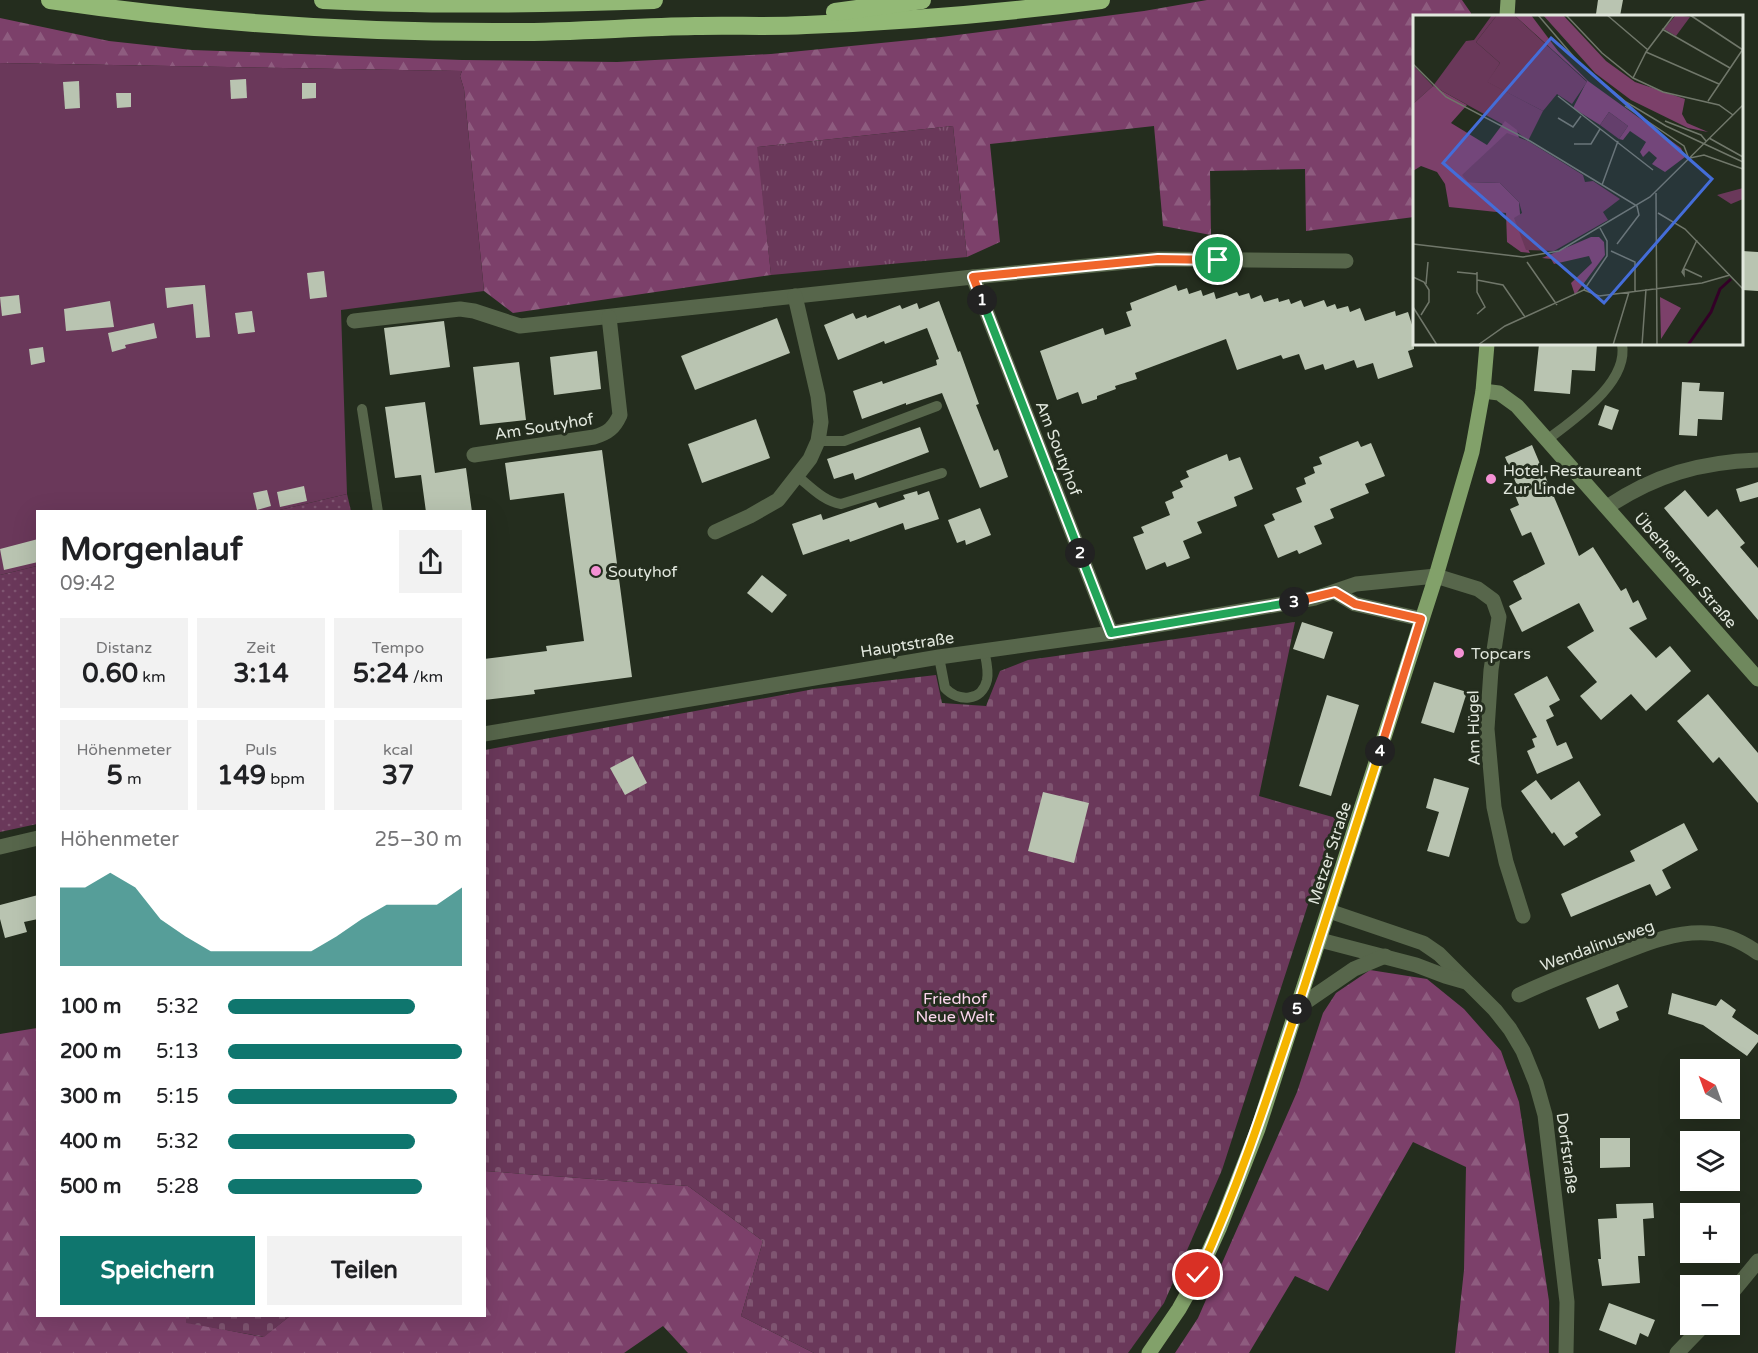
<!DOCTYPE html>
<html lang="de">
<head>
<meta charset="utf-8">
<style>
  :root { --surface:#fff; --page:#f2f2f2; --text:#202124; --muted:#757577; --accent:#0f766e }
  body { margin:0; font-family:"Varela Round",sans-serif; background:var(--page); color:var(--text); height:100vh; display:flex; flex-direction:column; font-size:22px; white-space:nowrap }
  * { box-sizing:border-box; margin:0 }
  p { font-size:20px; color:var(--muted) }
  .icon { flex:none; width:33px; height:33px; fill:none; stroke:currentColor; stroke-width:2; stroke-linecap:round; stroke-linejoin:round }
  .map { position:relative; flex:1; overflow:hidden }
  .details { position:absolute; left:36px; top:510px; width:450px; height:807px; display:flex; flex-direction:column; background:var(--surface); border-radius:0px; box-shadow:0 6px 24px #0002 }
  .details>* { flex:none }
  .needle { width:39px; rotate:319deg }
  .fabs { position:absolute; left:1680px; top:1059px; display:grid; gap:12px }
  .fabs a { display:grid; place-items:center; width:60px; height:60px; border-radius:0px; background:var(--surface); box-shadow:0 6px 24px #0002; font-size:30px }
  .pin { position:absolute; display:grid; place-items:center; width:51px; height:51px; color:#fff; margin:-26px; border:3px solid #fff; border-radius:50%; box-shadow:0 2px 6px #0007 }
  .km { position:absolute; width:30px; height:30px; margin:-15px; border-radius:50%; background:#222; color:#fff; font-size:16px; line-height:30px; text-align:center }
  .round { display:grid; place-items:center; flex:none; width:63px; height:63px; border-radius:0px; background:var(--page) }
  .overview { display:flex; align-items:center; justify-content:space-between; height:102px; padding:0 24px }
  h1 { font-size:33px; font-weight:800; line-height:45px }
  .stats { display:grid; grid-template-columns:repeat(3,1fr); gap:9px; height:102px; padding:6px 24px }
  .stats div { display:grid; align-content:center; border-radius:0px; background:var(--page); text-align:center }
  .stats b { font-size:26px; font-weight:800 }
  .stats small { font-size:16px; font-weight:400 }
  .stats p { font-size:16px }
  .chart { height:168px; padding:12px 24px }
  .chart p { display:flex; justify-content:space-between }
  .chart svg { width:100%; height:108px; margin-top:6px; fill:var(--accent); opacity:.7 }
  .cta { display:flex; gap:12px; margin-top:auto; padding:12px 24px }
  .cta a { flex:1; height:69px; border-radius:0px; background:var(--accent); color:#fff; font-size:24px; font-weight:800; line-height:69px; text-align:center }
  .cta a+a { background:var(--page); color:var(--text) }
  ul { padding:0 24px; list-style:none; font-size:20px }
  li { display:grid; grid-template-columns:96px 72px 1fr; align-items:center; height:45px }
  li i { height:15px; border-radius:8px; background:var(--accent) }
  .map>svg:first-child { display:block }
  .grass { fill:url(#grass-dots) }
  .forest { fill:url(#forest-firs) }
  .cemetery { fill:url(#cemetery-stones) }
  .park { fill:url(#park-tufts) }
  .garden { fill:#6a385a }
  .building { fill:#b9c4b1 }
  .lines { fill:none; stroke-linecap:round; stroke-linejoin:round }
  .lane { stroke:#57664b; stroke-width:10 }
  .street { stroke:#57664b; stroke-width:15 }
  .secondary { stroke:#6f885d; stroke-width:15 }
  .primary { stroke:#82a16a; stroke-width:15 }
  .highway { stroke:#93b976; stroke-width:18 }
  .split-1-casing { stroke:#fff; stroke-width:12 }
  .split-2-casing { stroke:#fff; stroke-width:12 }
  .split-3-casing { stroke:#fff; stroke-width:12 }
  .split-4-casing { stroke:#fff; stroke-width:12 }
  .split-5-casing { stroke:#fff; stroke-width:12 }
  .split-6-casing { stroke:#fff; stroke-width:12 }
  .split-1 { stroke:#f0652b; stroke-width:8 }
  .split-2 { stroke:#22a559; stroke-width:8 }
  .split-3 { stroke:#22a559; stroke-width:8 }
  .split-4 { stroke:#f0652b; stroke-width:8 }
  .split-5 { stroke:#f5b400; stroke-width:8 }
  .split-6 { stroke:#f5b400; stroke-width:8 }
  .poi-dot { fill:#f491d4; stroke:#242d1e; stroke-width:2 }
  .labels { text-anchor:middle; stroke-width:6; stroke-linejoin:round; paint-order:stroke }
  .street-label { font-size:16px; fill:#e1e7dd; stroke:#242d1e }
  .poi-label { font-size:16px; fill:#e1e7dd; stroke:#242d1e; text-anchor:start }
  .park-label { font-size:16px; fill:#fbd5ed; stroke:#242d1e }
  .inset-river { fill:none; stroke:#330027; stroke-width:3 }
  .inset-road { fill:none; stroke:#70776a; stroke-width:1.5 }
  .view { fill:#446dd9; fill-opacity:0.15; stroke:#446dd9; stroke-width:3 }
  .inset-edge { fill:none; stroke:#e1e7dd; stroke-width:3 }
</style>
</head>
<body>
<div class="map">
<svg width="1758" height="1353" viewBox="0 0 1758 1353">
  <defs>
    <pattern id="grass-dots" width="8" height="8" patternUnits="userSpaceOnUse" patternTransform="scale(1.5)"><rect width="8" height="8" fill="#6a385a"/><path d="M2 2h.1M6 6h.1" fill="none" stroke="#7f5571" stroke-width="1.8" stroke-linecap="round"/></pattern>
    <pattern id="forest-firs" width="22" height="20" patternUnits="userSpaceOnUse" patternTransform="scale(1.5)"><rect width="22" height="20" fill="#7c406a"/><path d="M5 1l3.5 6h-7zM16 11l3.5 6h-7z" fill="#8e5c7f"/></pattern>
    <pattern id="cemetery-stones" width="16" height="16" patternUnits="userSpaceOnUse" patternTransform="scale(1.5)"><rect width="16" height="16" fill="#6a385a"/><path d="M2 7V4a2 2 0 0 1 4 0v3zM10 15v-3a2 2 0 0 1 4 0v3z" fill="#7f5571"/></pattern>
    <pattern id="park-tufts" width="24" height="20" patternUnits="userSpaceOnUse" patternTransform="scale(1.5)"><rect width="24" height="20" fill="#6a385a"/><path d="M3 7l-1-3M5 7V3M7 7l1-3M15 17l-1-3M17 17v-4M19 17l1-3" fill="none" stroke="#7f5571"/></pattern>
  </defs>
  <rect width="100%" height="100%" fill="#242d1e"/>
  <!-- grass -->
  <g class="grass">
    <polygon points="347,494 351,511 271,512"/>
    <polygon points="37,566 37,824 0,832 0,575"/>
  </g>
  <!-- forest -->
  <g class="forest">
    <polygon points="1207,0 1462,0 1471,13 1471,16 1414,16 1414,217 1306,231 1305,169 1210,171 1211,235 1163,226 1154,126 990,144 1000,242 967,257 953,126 758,147 771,275 513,313 484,291 464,89 460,76 462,71 0,63 0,18 109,41 192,50 462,60 617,62 771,54 941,37 1144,11"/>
    <polygon points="1370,970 1427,979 1464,1009 1501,1051 1519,1102 1549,1301 1549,1353 1455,1353 1464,1270 1466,1167 1413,1142 1328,1291 1295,1276 1249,1353 1175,1353 1198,1318 1297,1092 1323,1013 1336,993"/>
    <polygon points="37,1028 38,1316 186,1316 186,1322 263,1337 290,1316 484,1316 485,1171 688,1186 763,1241 741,1316 814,1353 688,1353 663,1326 624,1353 0,1353 0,1034"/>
  </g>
  <!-- cemetery -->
  <g class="cemetery">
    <polygon points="1295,622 1259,796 1336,818 1222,1170 1164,1303 1128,1353 814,1353 741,1316 763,1241 688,1186 485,1171 485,750 814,689 936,675 942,703 986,706 1000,671 1028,660"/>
    <polygon points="186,1316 290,1316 264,1337 186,1323"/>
  </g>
  <!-- park -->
  <polygon class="park" points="953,126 967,257 771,275 757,147"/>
  <!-- garden -->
  <polygon class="garden" points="0,63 462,71 460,76 464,89 484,291 341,310 347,494 271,512 38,512 37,566 0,575"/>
  <!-- building -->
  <g class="building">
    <polygon points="1598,0 1623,0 1620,16 1596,14"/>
    <polygon points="246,79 247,98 231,99 230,80"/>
    <polygon points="79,81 80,108 65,109 63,82"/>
    <polygon points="302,83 316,83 316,98 302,99"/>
    <polygon points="116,93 131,93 131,107 117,108"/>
    <polygon points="1742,251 1758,252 1758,291 1742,290"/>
    <polygon points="324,271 327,297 310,299 307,273"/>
    <polygon points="205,285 210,337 196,338 193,304 167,308 165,288"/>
    <polygon points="1176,285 1178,291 1187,288 1189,294 1201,290 1203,296 1214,292 1216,299 1237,292 1239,296 1249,293 1251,299 1261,295 1264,302 1278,298 1279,302 1289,299 1291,304 1301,300 1304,307 1324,300 1327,307 1335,304 1337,309 1348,306 1350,312 1360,308 1365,321 1395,311 1396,316 1408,312 1414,331 1414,349 1408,351 1413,367 1378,379 1373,363 1357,368 1354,360 1325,370 1323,364 1305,370 1299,354 1283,359 1281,355 1237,370 1226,339 1135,373 1137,379 1115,386 1116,389 1097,396 1097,399 1082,404 1078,392 1057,400 1040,351 1103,328 1105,335 1131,326 1126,312 1132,310 1130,303"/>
    <polygon points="19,295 21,313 2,316 0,297"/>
    <polygon points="110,301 114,327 66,331 64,309"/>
    <polygon points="939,301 958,352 960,351 979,404 976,405 994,451 998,449 1008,477 980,488 942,393 906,405 906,403 862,419 853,391 882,381 883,384 937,365 936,360 939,359 927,328 885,344 884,341 838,360 824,325 853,313 856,319 866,315 867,318 900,305 902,309 917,303 919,309"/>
    <polygon points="252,311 255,332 238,334 235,313"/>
    <polygon points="777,318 790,353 695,390 681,356"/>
    <polygon points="444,321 450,367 390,375 384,328"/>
    <polygon points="154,323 157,338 125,345 126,348 112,352 108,333"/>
    <polygon points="1539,344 1597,344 1595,371 1572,370 1570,394 1534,391"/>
    <polygon points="43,347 45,362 31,365 29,349"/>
    <polygon points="597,351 601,389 554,395 550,357"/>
    <polygon points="519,362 526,420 480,425 473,367"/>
    <polygon points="1682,382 1700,383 1699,391 1724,392 1722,420 1698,419 1697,436 1679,435"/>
    <polygon points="425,402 435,473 466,468 472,512 426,512 421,475 395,478 385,407"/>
    <polygon points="1605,405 1619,410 1612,430 1598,425"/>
    <polygon points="756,419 770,458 702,483 688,444"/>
    <polygon points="920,427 929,452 855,480 853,473 834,479 827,459"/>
    <polygon points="1358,441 1361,447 1371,443 1385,476 1365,484 1369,493 1330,509 1334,518 1314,526 1322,544 1299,554 1297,550 1278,558 1264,525 1275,520 1272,514 1302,502 1296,488 1306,484 1304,478 1315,473 1313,467 1322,464 1319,457"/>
    <polygon points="1532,445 1579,556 1593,547 1621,591 1626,588 1633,603 1638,600 1647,619 1629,628 1656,658 1670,646 1691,671 1646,711 1631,694 1601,720 1580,696 1597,682 1567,647 1594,631 1579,603 1522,632 1509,606 1522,599 1513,581 1545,564 1531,532 1522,536 1510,509 1519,505 1511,485 1516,483 1505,457"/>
    <polygon points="602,450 632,677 534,690 535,694 484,700 484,659 547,651 546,646 584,641 564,493 510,500 505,463"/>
    <polygon points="1227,454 1229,461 1240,457 1253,489 1234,497 1237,506 1197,522 1202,533 1183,541 1190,558 1167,567 1165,562 1146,570 1133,537 1144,533 1141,527 1170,515 1165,502 1174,498 1172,492 1183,487 1180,481 1189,477 1186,471"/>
    <polygon points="1758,482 1758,497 1740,502 1736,489"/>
    <polygon points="304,486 307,501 280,507 277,492"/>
    <polygon points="267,490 271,506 257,510 253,493"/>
    <polygon points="1685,490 1708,517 1717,509 1745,543 1740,547 1758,568 1758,620 1664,508"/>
    <polygon points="917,491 918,495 929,491 939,519 905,530 903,523 850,542 849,539 803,555 792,524 821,514 823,520 876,502 879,508 905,499 903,495"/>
    <polygon points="980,508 991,535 966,545 965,540 957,543 948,520"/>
    <polygon points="38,539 38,562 4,570 0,549"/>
    <polygon points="762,575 787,595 772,613 747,593"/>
    <polygon points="1302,622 1333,632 1324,659 1293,649"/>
    <polygon points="1547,676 1560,700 1549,706 1554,716 1546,720 1557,746 1566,742 1573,758 1537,774 1527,751 1535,747 1532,739 1537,737 1514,694"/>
    <polygon points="1434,682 1467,692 1454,733 1421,723"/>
    <polygon points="1708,694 1758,753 1758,803 1719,757 1713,763 1677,721"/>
    <polygon points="1327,695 1359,705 1331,796 1299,786"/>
    <polygon points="633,756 647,783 625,795 610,768"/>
    <polygon points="1434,778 1469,788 1449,857 1427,851 1439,812 1426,808"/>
    <polygon points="1536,780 1551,800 1579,781 1601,815 1575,833 1578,837 1564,846 1554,832 1552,834 1521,791"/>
    <polygon points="1043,792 1089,803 1074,863 1028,851"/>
    <polygon points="1684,823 1698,850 1662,870 1671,888 1656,896 1650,884 1571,917 1561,894 1635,861 1630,851"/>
    <polygon points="38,895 38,919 24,922 27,932 5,938 0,919 0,905"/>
    <polygon points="1618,984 1628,1007 1616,1012 1619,1020 1599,1029 1586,998"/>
    <polygon points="1672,993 1716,1006 1721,999 1736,1010 1732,1017 1758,1035 1758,1042 1747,1056 1703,1025 1668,1014"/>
    <polygon points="1600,1138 1630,1138 1630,1167 1600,1168"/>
    <polygon points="1653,1203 1654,1218 1643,1219 1645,1256 1638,1256 1640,1283 1602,1286 1598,1259 1601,1259 1598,1219 1617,1218 1616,1204"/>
    <polygon points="1609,1303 1655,1320 1648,1337 1640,1333 1636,1345 1599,1330"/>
  </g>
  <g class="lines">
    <!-- lane -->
    <g class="lane">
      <polyline points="362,409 378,512"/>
      <path d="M1547,440C1574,419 1629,383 1622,344"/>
      <polyline points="818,441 844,441 937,406"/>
      <path d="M797,476C811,487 823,501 841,504L942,473"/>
      <path d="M939,657L945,688C958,702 982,702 987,680C989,670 986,660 984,650"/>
    </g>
    <!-- street -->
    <g class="street">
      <polyline points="973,277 1111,633"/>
      <polyline points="354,321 460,309 474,311 520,326 973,277 1158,259 1346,261"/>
      <path d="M474,455L594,437C608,433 614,428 620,415L609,317"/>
      <path d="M1607,507C1655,475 1700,462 1758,460"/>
      <polyline points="715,532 750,516 778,500 810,459 818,441 821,422 818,396 795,296"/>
      <polyline points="1335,592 1355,604 1421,619"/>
      <polyline points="484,734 939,657 1111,633 1276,605 1315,598 1356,584 1436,576 1478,589 1493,600 1499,617 1491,670 1487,729 1494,807 1506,862 1523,916"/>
      <polyline points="0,847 38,838"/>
      <polyline points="1329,911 1423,943 1439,954 1495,1010 1510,1029 1523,1051 1536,1083 1545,1115 1567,1302 1566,1353"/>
      <polyline points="1320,940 1416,965 1445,976 1466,982"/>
      <path d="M1519,995C1548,981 1578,970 1609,958C1640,946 1672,931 1707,933C1725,934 1743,942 1758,953"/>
      <polyline points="1297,1008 1354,969 1385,956"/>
      <polyline points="1730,1295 1758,1261"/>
      <polyline points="1677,1353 1705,1324"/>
    </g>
    <!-- secondary -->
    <polyline class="secondary" points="1483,391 1499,393 1517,406 1758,679"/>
    <!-- primary -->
    <g class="primary">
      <polyline points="1507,16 1508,0"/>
      <polyline points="1149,1353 1179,1309 1198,1275 1219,1229 1258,1129 1436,576 1472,452 1483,391 1487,344"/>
    </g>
    <!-- highway -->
    <g class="highway">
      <path d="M50,0C204,23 359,33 515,32C575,32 635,27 695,26C732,25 769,27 806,25C905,21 1003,13 1101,0"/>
      <path d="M323,0C433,6 543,4 654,0"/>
      <polyline points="835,12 922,0"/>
    </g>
  </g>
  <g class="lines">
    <defs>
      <polyline id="split-1" points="982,300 973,277 1158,259 1218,260"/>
      <polyline id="split-2" points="982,300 1080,553"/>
      <polyline id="split-3" points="1080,553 1111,633 1294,602"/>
      <polyline id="split-4" points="1294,602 1335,592 1355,604 1421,619 1380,751"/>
      <polyline id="split-5" points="1297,1009 1380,751"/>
      <path id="split-6" d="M1198,1275C1238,1188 1267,1099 1297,1009"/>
    </defs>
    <!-- split-1 casing -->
    <use href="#split-1" class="split-1-casing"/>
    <!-- split-2 casing -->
    <use href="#split-2" class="split-2-casing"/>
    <!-- split-3 casing -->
    <use href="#split-3" class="split-3-casing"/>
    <!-- split-4 casing -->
    <use href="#split-4" class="split-4-casing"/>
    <!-- split-5 casing -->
    <use href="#split-5" class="split-5-casing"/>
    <!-- split-6 casing -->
    <use href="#split-6" class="split-6-casing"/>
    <!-- split-1 -->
    <use href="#split-1" class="split-1"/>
    <!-- split-2 -->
    <use href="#split-2" class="split-2"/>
    <!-- split-3 -->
    <use href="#split-3" class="split-3"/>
    <!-- split-4 -->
    <use href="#split-4" class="split-4"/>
    <!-- split-5 -->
    <use href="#split-5" class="split-5"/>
    <!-- split-6 -->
    <use href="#split-6" class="split-6"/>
  </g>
  <!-- markers -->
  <g class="poi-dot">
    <circle cx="1491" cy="479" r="6"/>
    <circle cx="596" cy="571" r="6"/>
    <circle cx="1459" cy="653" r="6"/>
  </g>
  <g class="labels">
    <!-- street labels -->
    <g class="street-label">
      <text transform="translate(544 426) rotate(-9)" y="6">Am Soutyhof</text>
      <text transform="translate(1059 448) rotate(69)" y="6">Am Soutyhof</text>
      <text transform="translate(1686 570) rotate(49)" y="6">Überherrner Straße</text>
      <text transform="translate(907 644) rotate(-9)" y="6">Hauptstraße</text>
      <text transform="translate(1473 728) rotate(-91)" y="6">Am Hügel</text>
      <text transform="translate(1329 853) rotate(-72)" y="6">Metzer Straße</text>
      <text transform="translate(1597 945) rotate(-20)" y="6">Wendalinusweg</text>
      <text transform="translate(1568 1153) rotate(82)" y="6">Dorfstraße</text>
    </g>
    <!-- poi labels -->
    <g class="poi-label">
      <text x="1503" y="476">Hotel-Restaureant<tspan x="1503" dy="18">Zur Linde</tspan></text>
      <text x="608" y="577">Soutyhof</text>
      <text x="1471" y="659">Topcars</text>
    </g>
    <!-- park labels -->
    <g class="park-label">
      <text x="955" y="1004">Friedhof<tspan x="955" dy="18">Neue Welt</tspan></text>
    </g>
  </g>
  <!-- overview -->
  <g transform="translate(1413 15)">
    <rect width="330" height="330" fill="#242d1e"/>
    <path d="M79,0H84L63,27L87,48L75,67L130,96L115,126L92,107L91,110L20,71L0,89V50L20,71L53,26L61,25ZM330,173V184L318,189L304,180Z" fill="#6a385a"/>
    <path d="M101,0H118L145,36L175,66L268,133L272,142L252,157L239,149L244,143L236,136L230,142L227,137L233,127L217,116L210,125L206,124L215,111L196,97L187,110L160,93L174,66ZM130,0H150L193,46L222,67L272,84L269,99L274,108L295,117L275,113L218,85L182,58ZM20,71L54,90L38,108L74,130L92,106L104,115L106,123L55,167L87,168L106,187L109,222L117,238L108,237L94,227L93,198L36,192L32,169L24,157L8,151L0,156V89ZM178,222H186L191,227L192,240L162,280L158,268L179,248L176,241L141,249L138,244L129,243ZM247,282L268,293L248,324Z" fill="#7c406a"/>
    <path d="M94,118L115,126L170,160L172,167L180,166L207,184L190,197L195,205L141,236L113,235L101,203L109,198L106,187L87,168L55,167L49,160Z" fill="#6a385a"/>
    <path d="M263,0L277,2L263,21L251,14ZM196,97L215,111L206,124L187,110Z" fill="#6a385a"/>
    <path d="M84,0H101L174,67L159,89L144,79L130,96L74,67L87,48L63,27Z" fill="#6a385a"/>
    <path class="inset-river" d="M275,330L298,297L307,274L318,264"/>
    <path class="inset-road" d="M125,0L166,48L213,87L253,111L330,147M153,0L189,38L220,63L250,77L306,90L320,100M194,0L235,35M277,0L330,35M249,14L317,53M233,37L306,69M0,49L33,82L117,126L224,191L226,200L204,229M220,63L233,37L261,0M145,81L240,155M295,86L330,34M212,91L271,131L276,144M145,103L160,112L168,101M252,106L288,120L293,126M296,123L330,142M161,129H178L187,114M277,143L291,140L330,154M189,170L205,126M243,178L244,330M245,198L272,214L330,274M0,229L110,242L146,236L237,182L330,90M198,236L222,247V276M114,247L144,290M271,253V260L269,257L284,225M272,254L289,262M44,257L64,259M64,257V277L72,292L64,299M0,262L11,267L16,275V287L8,300M64,265L90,270L112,302M13,269L15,247M171,275L186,281L289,268L317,260M0,292L24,330M65,330L92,311L171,275L194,241V226L187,213M200,330L216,277M229,330L233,274"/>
    <path class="view" d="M138,23L299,164L191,288L30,148Z"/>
    <rect width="330" height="330" class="inset-edge"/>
  </g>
</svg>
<div class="fabs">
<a><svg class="needle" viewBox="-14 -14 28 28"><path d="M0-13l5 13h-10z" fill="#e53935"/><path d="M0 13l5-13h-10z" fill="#757577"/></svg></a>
<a><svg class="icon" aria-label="layers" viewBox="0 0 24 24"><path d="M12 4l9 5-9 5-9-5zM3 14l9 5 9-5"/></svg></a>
<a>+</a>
<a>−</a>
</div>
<div class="pin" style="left:1218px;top:260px;background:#1e9e55"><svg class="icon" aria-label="arrive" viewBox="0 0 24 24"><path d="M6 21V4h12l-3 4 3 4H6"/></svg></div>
<div class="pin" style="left:1198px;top:1275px;background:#d93025"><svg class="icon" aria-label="check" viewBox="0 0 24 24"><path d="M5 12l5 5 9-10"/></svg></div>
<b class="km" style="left:982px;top:300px">1</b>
<b class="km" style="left:1080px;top:553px">2</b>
<b class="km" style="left:1294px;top:602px">3</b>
<b class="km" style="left:1380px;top:751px">4</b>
<b class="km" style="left:1297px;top:1009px">5</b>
<section class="details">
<div class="overview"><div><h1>Morgenlauf</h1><p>09:42</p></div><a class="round"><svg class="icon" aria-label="share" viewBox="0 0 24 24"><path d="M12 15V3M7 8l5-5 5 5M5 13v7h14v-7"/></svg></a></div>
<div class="stats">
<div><p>Distanz</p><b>0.60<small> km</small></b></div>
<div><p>Zeit</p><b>3:14</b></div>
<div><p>Tempo</p><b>5:24<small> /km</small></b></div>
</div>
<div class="stats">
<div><p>Höhenmeter</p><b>5<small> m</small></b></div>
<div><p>Puls</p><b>149<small> bpm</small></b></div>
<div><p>kcal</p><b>37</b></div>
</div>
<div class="chart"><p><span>Höhenmeter</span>25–30 m</p>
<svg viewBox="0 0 160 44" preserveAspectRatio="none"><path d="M0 44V12L10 12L20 6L30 12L40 25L50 32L60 38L70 38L80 38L90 38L100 38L110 32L120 25L130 19L140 19L150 19L160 12V44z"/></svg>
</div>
<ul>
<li><b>100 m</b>5:32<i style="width:80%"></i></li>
<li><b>200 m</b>5:13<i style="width:100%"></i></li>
<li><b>300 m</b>5:15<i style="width:98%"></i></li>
<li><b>400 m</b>5:32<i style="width:80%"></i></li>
<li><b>500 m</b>5:28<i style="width:83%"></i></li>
</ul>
<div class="cta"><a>Speichern</a><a>Teilen</a></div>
</section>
</div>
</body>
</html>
